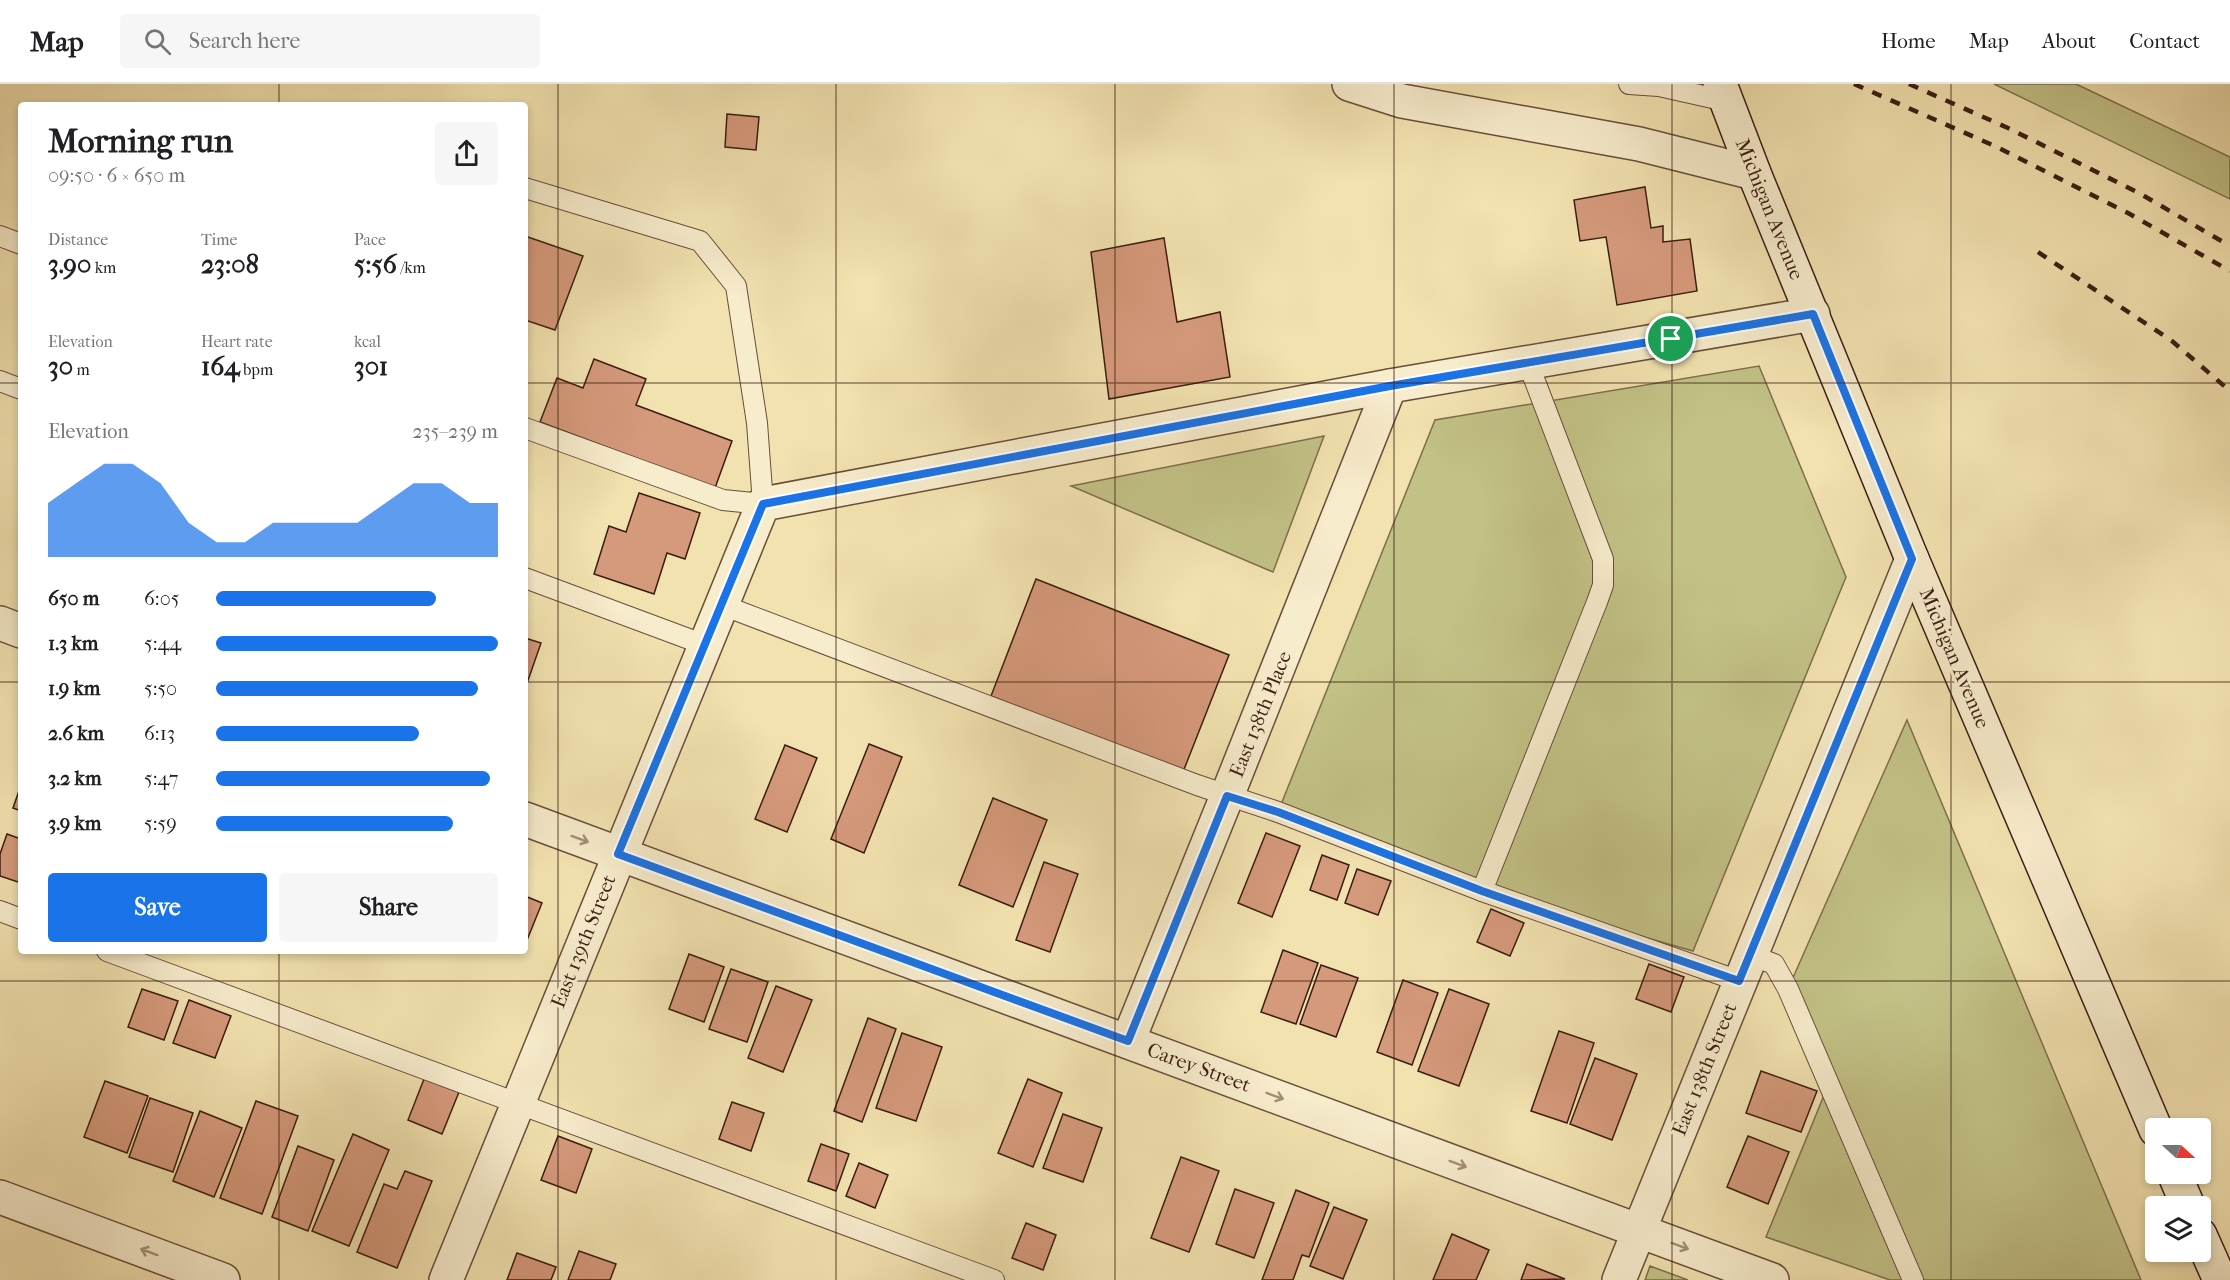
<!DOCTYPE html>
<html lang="en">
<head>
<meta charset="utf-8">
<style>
  :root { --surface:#fff; --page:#f6f6f6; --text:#202124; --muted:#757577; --line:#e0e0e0; --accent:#1a73e8 }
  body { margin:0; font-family:"IM FELL French Canon",serif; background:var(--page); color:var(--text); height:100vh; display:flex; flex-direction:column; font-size:22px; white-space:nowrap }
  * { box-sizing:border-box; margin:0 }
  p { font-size:20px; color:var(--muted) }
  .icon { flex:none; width:33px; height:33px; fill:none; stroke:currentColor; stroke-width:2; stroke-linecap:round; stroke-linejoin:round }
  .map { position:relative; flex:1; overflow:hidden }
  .drawer { position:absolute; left:18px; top:18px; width:510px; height:852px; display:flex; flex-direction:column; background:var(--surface); border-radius:6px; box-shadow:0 3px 9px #0003 }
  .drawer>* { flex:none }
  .needle { width:39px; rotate:111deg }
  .controls { position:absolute; left:2145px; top:1034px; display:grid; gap:12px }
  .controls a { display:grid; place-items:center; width:66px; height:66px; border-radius:6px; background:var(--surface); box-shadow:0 3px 9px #0003; font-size:30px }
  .pin { position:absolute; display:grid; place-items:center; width:51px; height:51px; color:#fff; margin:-26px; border:3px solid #fff; border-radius:50%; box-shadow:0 2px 6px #0007 }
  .round { display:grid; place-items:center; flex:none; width:63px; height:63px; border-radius:6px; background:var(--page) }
  .summary { display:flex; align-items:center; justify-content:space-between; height:102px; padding:0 30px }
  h1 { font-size:33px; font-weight:700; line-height:45px }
  .figures { display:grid; grid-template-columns:repeat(3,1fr); gap:9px; height:102px; padding:6px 30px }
  .figures div { display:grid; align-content:center }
  .figures b { font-size:26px; font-weight:700 }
  .figures small { font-size:16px; font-weight:400 }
  .figures p { font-size:16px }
  .chart { height:168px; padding:12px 30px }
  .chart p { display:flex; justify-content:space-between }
  .chart svg { width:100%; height:108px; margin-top:6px; fill:var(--accent); opacity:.7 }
  .primary-button { display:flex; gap:12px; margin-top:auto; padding:12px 30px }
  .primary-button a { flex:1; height:69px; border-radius:6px; background:var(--accent); color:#fff; font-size:24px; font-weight:700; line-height:69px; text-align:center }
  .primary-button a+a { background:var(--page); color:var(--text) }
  ul { padding:0 30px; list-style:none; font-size:20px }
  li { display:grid; grid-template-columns:96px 72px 1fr; align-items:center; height:45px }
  li i { height:15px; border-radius:8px; background:var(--accent) }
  header { display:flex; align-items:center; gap:36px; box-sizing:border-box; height:84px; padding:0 30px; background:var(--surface); border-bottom:2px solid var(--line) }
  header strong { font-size:28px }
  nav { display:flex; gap:33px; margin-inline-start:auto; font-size:21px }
  .search { width:420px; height:54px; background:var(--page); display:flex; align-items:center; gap:15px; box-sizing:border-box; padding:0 21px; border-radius:6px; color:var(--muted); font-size:22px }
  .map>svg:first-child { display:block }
  .green { fill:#c2c186; stroke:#7e6f4c; stroke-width:1.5 }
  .building { fill:#d5997b; stroke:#3a1d11; stroke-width:1.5 }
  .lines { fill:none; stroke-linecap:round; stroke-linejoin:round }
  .service-casing { stroke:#684e39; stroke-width:22 }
  .minor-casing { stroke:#684e39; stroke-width:36 }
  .secondary-casing { stroke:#3a1d11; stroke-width:36 }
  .service { stroke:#f7eccc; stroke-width:20 }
  .minor { stroke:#f7eccc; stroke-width:33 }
  .secondary { stroke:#f7eccc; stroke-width:33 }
  .rail { stroke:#3a1d11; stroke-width:4.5; stroke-dasharray:10 10; stroke-linecap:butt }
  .oneway { stroke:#a28f78 }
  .route-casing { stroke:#fff; stroke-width:12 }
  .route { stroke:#1a73e8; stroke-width:8 }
  .grid { fill:none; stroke:#3a1d11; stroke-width:1.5; stroke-opacity:0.55 }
  .labels { text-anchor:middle; stroke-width:6; stroke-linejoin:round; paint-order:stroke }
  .street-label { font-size:20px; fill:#3a1d11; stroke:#f7eccc }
</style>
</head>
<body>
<header>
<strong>Map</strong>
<div class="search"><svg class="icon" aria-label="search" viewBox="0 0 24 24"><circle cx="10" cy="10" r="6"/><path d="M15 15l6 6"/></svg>Search here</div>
<nav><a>Home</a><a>Map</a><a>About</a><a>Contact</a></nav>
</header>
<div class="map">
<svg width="2230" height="1196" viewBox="0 0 2230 1196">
  <rect width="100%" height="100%" fill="#f2e2b0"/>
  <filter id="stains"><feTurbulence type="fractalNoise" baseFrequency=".00333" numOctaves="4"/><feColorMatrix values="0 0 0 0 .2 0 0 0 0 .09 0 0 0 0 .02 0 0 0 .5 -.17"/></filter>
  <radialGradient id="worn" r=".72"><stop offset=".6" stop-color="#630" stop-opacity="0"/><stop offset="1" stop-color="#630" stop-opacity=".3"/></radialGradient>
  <!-- green -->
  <g class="green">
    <polygon points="1994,0 2076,0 2230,73 2230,115"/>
    <polygon points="1759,282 1846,493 1693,867 1482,807 1278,728 1435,336"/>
    <polygon points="1324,352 1273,488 1071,402"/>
    <polygon points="1907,636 2141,1196 1890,1196 1766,1153 1829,999 1788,905"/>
    <polygon points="1650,1182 1688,1196 1645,1196"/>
  </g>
  <!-- building -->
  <g class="building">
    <polygon points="727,30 759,33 756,66 725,63"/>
    <polygon points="1645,103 1651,144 1663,142 1663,158 1690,155 1697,207 1617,221 1606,153 1580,157 1574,116"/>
    <polygon points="525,152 583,172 555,246 525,236"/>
    <polygon points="1164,154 1177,238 1220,228 1230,293 1109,315 1091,168"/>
    <polygon points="594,275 646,295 636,321 732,357 715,404 540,338 557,294 583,304"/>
    <polygon points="639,409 700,429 685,475 667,469 654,510 594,490 609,442 626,448"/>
    <polygon points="1036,495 1229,571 1183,688 991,612"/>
    <polygon points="525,554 541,559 525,605"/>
    <polygon points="869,660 902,673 864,769 831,755"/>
    <polygon points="785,661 817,674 787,748 755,735"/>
    <polygon points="21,701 21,727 13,724"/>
    <polygon points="993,714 1047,736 1013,823 959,801"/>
    <polygon points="1266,749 1300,762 1272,833 1238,819"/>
    <polygon points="7,750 21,755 21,799 0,792 0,770"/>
    <polygon points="1322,771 1349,781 1337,816 1310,806"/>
    <polygon points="1044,778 1078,790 1050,868 1016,856"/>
    <polygon points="1357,785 1391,797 1378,831 1345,819"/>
    <polygon points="525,812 542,819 525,861"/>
    <polygon points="1491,825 1524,839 1510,872 1477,858"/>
    <polygon points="1283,866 1318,879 1296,940 1261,928"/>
    <polygon points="689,870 724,883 704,938 669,925"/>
    <polygon points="1649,880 1684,893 1671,928 1636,915"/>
    <polygon points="1321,881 1358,894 1336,953 1300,940"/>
    <polygon points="731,885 768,898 747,958 709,945"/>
    <polygon points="1403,896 1438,909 1412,981 1377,968"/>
    <polygon points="776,902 812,916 783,988 748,974"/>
    <polygon points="142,905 178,917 164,956 128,943"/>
    <polygon points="1449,905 1489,920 1459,1002 1418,987"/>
    <polygon points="189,916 231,932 215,974 173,959"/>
    <polygon points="868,934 896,945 862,1038 834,1027"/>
    <polygon points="1559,947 1594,959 1567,1039 1531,1027"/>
    <polygon points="902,949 942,963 916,1037 876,1024"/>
    <polygon points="1595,974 1637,990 1612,1056 1570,1040"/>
    <polygon points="1761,987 1817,1007 1801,1048 1746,1029"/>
    <polygon points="424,995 459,1008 442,1050 408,1036"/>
    <polygon points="1028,995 1062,1009 1033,1083 998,1069"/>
    <polygon points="105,997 148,1012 127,1069 84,1053"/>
    <polygon points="150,1014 193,1029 173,1088 129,1073"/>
    <polygon points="256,1017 298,1032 262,1130 220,1114"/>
    <polygon points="732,1018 764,1029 751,1067 719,1055"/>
    <polygon points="200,1027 242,1044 214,1113 173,1097"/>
    <polygon points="1063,1030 1102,1044 1083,1098 1043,1084"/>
    <polygon points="353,1050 389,1066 349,1162 312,1147"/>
    <polygon points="558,1052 592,1065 576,1109 541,1096"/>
    <polygon points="1748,1052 1789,1068 1768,1120 1727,1103"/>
    <polygon points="821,1060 849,1070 836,1107 808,1097"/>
    <polygon points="298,1062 334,1076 308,1147 272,1133"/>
    <polygon points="1181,1073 1219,1087 1189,1168 1151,1154"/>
    <polygon points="859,1079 888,1091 875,1124 846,1112"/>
    <polygon points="405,1087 432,1097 397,1184 357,1168 384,1100 397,1105"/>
    <polygon points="1235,1105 1274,1119 1254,1174 1216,1160"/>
    <polygon points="1296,1106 1329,1119 1309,1173 1302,1171 1293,1196 1262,1196"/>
    <polygon points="1334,1123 1367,1136 1343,1195 1310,1182"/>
    <polygon points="1026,1139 1056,1151 1043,1186 1012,1174"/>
    <polygon points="1452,1150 1489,1166 1476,1196 1433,1196"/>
    <polygon points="579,1167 616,1180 610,1196 568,1196"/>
    <polygon points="517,1169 556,1183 551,1196 507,1196"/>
    <polygon points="1527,1180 1565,1195 1521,1196"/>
  </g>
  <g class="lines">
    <defs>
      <g id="service">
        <polyline points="1629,0 1659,2 1726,17"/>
        <polyline points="525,104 700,157 736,202 757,339 763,420 723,416 525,344"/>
        <polyline points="0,152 21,160"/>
        <polyline points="0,297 21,305"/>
        <polyline points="525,494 705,561"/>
        <polyline points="722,521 1197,701 1278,728 1482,807 1739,897"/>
        <polyline points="1482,807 1597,518 1603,501 1603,475 1528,279"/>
        <polyline points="0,827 21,835"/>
        <polyline points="107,867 994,1196"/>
        <polyline points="1750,871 1774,880 1788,905 1913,1196"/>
      </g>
      <g id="minor">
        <polyline points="1349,0 1402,17 1639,60 1754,89"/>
        <polyline points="0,539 21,547"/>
        <polyline points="525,735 1772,1196"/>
        <polyline points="1128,957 1227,712 1390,302"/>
        <polyline points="0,1113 223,1196"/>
        <polyline points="446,1196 763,420 1390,302 1813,230"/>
        <polyline points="1619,1196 1912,475"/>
      </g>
      <g id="secondary">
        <polyline points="1720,0 1754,89 1912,475 2156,1046"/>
        <polyline points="2174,1089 2188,1122"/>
        <polyline points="2200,1151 2220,1196"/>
      </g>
    </defs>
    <!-- service casing -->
    <use href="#service" class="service-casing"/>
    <!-- minor casing -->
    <use href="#minor" class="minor-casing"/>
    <!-- secondary casing -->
    <use href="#secondary" class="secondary-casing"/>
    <!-- service -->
    <use href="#service" class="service"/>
    <!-- minor -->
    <use href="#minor" class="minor"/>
    <!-- secondary -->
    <use href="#secondary" class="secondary"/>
    <!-- rail -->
    <g class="rail">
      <polyline points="1854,0 1997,63 2128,129 2230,187"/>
      <polyline points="1909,0 2008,44 2139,109 2230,162"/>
      <polyline points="2038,168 2172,257 2230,307"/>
    </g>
  </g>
  <!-- one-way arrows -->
  <defs><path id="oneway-shaft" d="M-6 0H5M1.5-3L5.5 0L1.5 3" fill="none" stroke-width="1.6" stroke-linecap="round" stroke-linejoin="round" transform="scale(1.5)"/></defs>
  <g class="oneway">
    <use href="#oneway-shaft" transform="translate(580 755) rotate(20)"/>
    <use href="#oneway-shaft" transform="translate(1275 1012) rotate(20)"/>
    <use href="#oneway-shaft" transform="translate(1458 1080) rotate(20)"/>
    <use href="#oneway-shaft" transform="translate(1680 1162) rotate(20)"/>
    <use href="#oneway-shaft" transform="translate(149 1168) rotate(-160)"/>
  </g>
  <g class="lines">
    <defs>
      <polygon id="route" points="1813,230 1912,475 1739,897 1482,807 1278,728 1227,712 1128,957 618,770 763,420 1390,302"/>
    </defs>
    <!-- route casing -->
    <use href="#route" class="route-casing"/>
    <!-- route -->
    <use href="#route" class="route"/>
  </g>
  <!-- grid -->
  <path class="grid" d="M279,0V21M558,0V1196M836,0V1196M1115,0V1196M1394,0V1196M1672,0V1196M1951,0V1196M0,299H21M525,299H2230M0,598H21M525,598H2230M279,867V1196M0,897H2230"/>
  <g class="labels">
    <!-- street labels -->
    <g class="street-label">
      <text transform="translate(1770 125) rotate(68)" y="7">Michigan Avenue</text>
      <text transform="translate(1955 574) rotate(67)" y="7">Michigan Avenue</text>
      <text transform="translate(1260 630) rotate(-68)" y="7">East 138th Place</text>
      <text transform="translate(583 857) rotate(-68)" y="7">East 139th Street</text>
      <text transform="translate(1199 983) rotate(20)" y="7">Carey Street</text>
      <text transform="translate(1704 985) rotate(-68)" y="7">East 138th Street</text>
    </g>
  </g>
  <rect width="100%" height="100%" filter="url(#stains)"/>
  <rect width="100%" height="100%" fill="url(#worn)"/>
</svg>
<div class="controls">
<a><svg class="needle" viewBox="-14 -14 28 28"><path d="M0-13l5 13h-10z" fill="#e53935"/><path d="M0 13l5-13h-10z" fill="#757577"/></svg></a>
<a><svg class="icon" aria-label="layers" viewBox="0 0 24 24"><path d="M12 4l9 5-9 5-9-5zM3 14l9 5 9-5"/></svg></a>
</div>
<div class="pin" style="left:1671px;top:255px;background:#1e9e55"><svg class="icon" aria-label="arrive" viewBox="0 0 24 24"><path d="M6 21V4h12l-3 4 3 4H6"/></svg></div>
<section class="drawer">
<div class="summary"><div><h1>Morning run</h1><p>09:50 · 6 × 650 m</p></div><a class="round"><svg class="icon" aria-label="share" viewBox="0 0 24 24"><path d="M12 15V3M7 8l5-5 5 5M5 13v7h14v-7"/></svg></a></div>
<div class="figures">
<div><p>Distance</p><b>3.90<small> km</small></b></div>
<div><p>Time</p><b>23:08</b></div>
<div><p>Pace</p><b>5:56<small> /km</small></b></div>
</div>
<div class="figures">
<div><p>Elevation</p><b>30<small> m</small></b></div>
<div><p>Heart rate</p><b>164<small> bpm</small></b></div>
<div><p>kcal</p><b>301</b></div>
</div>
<div class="chart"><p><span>Elevation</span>235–239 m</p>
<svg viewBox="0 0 160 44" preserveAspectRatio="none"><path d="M0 44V22L10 14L20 6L30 6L40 14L50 30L60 38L70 38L80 30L90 30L100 30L110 30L120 22L130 14L140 14L150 22L160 22V44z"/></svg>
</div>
<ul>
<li><b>650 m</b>6:05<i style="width:78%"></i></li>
<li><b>1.3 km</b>5:44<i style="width:100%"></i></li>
<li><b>1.9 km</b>5:50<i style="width:93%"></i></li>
<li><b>2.6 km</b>6:13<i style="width:72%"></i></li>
<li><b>3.2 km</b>5:47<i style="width:97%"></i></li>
<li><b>3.9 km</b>5:59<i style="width:84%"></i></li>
</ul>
<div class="primary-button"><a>Save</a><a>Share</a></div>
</section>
</div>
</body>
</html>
